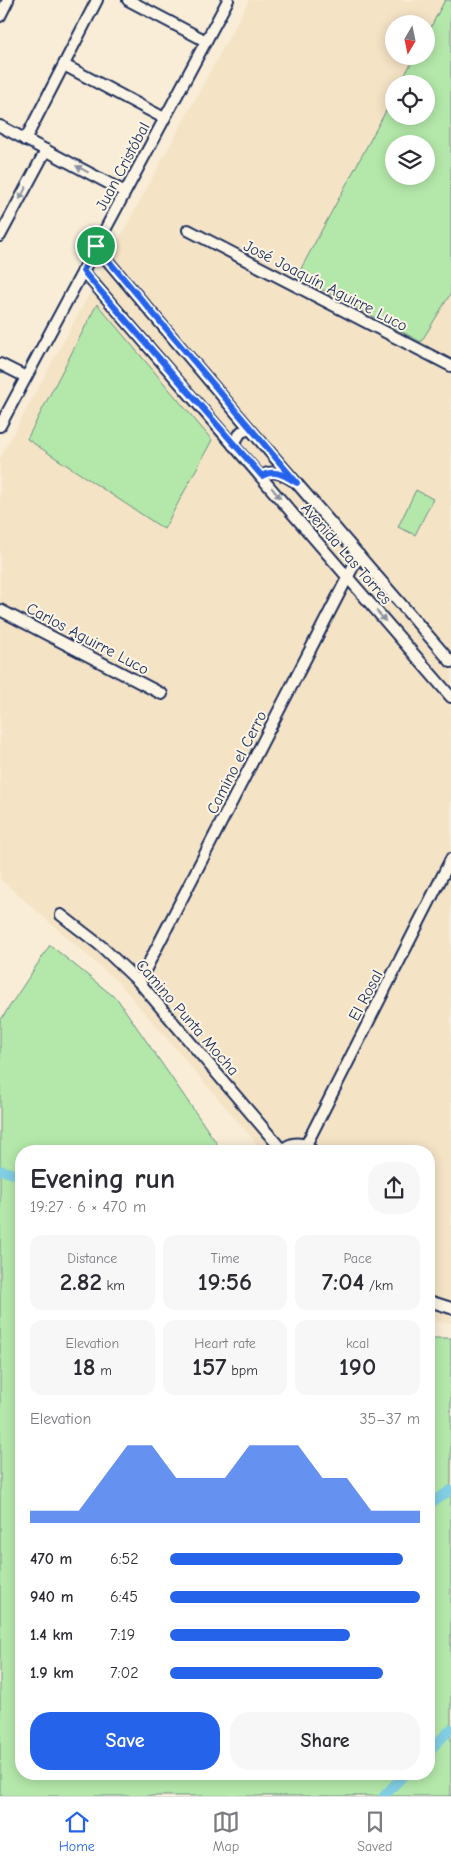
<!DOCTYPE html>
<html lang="en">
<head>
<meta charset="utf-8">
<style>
  :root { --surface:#fff; --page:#f7f7f7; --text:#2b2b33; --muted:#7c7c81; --line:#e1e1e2; --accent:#2563eb }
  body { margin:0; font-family:"Comic Neue",sans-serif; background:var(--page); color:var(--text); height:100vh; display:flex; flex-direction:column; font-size:19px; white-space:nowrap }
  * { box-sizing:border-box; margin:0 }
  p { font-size:16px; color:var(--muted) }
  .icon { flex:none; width:28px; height:28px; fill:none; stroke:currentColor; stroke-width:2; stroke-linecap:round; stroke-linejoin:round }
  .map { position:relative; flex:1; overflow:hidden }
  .drawer { position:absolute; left:15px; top:1145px; width:420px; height:635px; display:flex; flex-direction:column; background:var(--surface); border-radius:20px; box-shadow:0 2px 12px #0003 }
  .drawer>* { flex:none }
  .needle { width:32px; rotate:189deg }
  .controls { position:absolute; left:385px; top:15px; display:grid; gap:10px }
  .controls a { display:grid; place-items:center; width:50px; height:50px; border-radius:50%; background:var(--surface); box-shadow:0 2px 12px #0003; font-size:25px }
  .pin { position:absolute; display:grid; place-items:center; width:42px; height:42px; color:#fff; margin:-21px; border:2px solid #fff; border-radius:50%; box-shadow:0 1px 5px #0007 }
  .round { display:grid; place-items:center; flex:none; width:52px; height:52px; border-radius:20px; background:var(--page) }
  .summary { display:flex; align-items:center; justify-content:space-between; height:85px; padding:0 15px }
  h1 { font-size:28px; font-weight:700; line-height:38px }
  .figures { display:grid; grid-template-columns:repeat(3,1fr); gap:8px; height:85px; padding:5px 15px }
  .figures div { display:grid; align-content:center; border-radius:12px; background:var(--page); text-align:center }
  .figures b { font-size:25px; font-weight:700 }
  .figures small { font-size:14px; font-weight:400 }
  .figures p { font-size:14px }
  .chart { height:140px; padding:10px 15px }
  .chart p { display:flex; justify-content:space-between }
  .chart svg { width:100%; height:90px; margin-top:5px; fill:var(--accent); opacity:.7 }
  .button { display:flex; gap:10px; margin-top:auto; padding:10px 15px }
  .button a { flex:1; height:58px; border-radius:20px; background:var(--accent); color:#fff; font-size:20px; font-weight:700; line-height:58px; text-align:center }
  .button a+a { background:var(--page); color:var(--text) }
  ul { padding:0 15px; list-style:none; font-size:16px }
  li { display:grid; grid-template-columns:80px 60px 1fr; align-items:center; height:38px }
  li i { height:12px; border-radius:6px; background:var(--accent) }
  .tabs { display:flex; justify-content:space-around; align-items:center; height:70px; border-top:1px solid var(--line); background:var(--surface); font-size:14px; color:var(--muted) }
  .tabs a { display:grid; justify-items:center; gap:2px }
  .tabs .current { color:var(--accent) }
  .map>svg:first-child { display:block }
  .built { fill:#f5e3c6; fill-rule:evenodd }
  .green { fill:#b4e8aa; stroke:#688c84; fill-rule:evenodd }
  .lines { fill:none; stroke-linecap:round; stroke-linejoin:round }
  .canal { stroke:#82cee2; stroke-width:10 }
  .minor-casing { stroke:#1b2f5e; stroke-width:14 }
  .minor { stroke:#fcf5e5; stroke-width:10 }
  .oneway { fill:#8c92a2 }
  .route-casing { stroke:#fff; stroke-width:10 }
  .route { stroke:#2563eb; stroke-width:6 }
  .labels { text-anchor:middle; stroke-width:4; stroke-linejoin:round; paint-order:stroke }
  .street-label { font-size:16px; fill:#1b2f5e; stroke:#fcf5e5 }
</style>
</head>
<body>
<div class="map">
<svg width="451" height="1796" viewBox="0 0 451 1796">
  <rect width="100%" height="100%" fill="#f9edd7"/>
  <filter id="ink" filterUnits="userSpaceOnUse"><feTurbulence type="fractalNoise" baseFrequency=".02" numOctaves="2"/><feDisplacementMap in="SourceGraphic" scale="10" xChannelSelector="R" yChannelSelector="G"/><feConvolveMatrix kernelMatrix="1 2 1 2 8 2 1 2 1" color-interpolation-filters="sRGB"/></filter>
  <g filter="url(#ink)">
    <!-- built -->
    <path class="built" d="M249,0H451V1323L429,1321V1151H263L119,983L0,879V458ZM394,24H426V56H394ZM394,84H426V116H394ZM394,144H426V176H394Z"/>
    <!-- green -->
    <g class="green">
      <path d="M445,0H451V293L421,342L297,276L394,96V116H426V84H400L415,56H426V36ZM394,144H426V176H394Z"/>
      <polygon points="97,304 212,440 164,529 27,439"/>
      <polygon points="416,490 433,499 415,535 398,527"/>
      <polygon points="50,945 118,1000 222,1151 21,1151 21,1774 429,1774 429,1338 451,1338 451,1796 0,1796 0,1021"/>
    </g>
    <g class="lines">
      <!-- canal -->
      <g class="canal">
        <polyline points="0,1170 21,1176"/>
        <polyline points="429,1504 451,1490"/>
        <polyline points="429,1751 451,1729"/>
        <polyline points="384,1796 405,1774"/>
      </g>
      <defs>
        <g id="minor">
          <polyline points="128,0 206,41"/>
          <polyline points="0,16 8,0"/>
          <polyline points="64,65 164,118"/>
          <polyline points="0,126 125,192"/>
          <polyline points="25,140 97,0"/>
          <polyline points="188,230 451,366"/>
          <polyline points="0,236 46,150"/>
          <polyline points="96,247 250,429 451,662"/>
          <polyline points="83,271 451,697"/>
          <polyline points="0,364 26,377"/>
          <polyline points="0,426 228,0"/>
          <polyline points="233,445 241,432 250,429"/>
          <path d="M262,476C273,469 281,474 292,480"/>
          <polyline points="0,610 162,694"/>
          <polyline points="61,915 101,946 139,982 282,1150"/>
          <polyline points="139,982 359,555"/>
          <polyline points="306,1145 451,859"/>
          <path d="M281,1151C291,1141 303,1141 313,1151"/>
          <polyline points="429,1301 451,1308"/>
        </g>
      </defs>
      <!-- minor casing -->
      <use href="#minor" class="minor-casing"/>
      <!-- minor -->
      <use href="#minor" class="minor"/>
    </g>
    <!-- one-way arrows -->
    <defs><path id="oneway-solid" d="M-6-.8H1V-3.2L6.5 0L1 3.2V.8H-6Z" transform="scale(1.25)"/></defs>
    <g class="oneway">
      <use href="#oneway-solid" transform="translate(82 169) rotate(-152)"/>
      <use href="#oneway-solid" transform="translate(23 193) rotate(118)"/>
      <use href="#oneway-solid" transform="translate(276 493) rotate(50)"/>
      <use href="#oneway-solid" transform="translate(381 616) rotate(49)"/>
    </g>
  </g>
  <g class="lines" filter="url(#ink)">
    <defs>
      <path id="route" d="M96,246L297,483C285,476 275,468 262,476L83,271Z"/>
    </defs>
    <!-- route casing -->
    <use href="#route" class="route-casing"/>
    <!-- route -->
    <use href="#route" class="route"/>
  </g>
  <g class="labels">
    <!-- street labels -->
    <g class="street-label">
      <text transform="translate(122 166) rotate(-62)" y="6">Juan Cristóbal</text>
      <text transform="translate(326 285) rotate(27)" y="6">José Joaquín Aguirre Luco</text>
      <text transform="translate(347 553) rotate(49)" y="6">Avenida Las Torres</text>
      <text transform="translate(88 638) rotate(28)" y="6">Carlos Aguirre Luco</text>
      <text transform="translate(236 762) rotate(-63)" y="6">Camino el Cerro</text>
      <text transform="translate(365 995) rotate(-62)" y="6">El Rosal</text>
      <text transform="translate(188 1017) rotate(49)" y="6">Camino Punta Mocha</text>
    </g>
  </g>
</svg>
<div class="controls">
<a><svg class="needle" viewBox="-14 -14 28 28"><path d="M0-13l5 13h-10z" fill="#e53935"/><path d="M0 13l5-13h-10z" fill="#7c7c81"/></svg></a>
<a><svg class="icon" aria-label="locate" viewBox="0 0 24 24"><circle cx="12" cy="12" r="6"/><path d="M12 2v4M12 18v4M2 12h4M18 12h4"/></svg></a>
<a><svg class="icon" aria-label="layers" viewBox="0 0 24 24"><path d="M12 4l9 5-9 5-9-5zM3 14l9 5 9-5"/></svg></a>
</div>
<div class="pin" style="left:96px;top:246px;background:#1e9e55"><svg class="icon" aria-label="arrive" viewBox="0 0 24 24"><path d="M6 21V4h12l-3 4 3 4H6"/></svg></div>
<section class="drawer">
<div class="summary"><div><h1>Evening run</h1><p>19:27 · 6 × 470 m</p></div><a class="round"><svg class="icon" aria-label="share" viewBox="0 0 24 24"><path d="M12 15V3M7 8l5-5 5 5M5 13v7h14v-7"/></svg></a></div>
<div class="figures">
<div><p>Distance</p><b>2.82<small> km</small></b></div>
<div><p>Time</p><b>19:56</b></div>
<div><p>Pace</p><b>7:04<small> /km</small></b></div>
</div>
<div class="figures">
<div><p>Elevation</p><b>18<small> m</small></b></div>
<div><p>Heart rate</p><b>157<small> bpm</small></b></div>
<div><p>kcal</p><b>190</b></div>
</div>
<div class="chart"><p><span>Elevation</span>35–37 m</p>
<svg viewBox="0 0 160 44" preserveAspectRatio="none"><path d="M0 44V38L10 38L20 38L30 22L40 6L50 6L60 22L70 22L80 22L90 6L100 6L110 6L120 22L130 22L140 38L150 38L160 38V44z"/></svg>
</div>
<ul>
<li><b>470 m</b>6:52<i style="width:93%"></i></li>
<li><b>940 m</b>6:45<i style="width:100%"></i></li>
<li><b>1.4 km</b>7:19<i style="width:72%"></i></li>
<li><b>1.9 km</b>7:02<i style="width:85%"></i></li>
</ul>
<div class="button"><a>Save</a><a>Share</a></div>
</section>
</div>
<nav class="tabs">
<a class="current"><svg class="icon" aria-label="home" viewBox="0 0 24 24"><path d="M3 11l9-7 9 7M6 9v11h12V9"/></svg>Home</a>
<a><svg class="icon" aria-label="map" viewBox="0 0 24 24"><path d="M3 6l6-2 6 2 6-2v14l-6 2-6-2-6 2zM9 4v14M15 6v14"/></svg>Map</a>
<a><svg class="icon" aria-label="saved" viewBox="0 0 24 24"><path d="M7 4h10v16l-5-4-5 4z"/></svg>Saved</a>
</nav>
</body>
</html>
